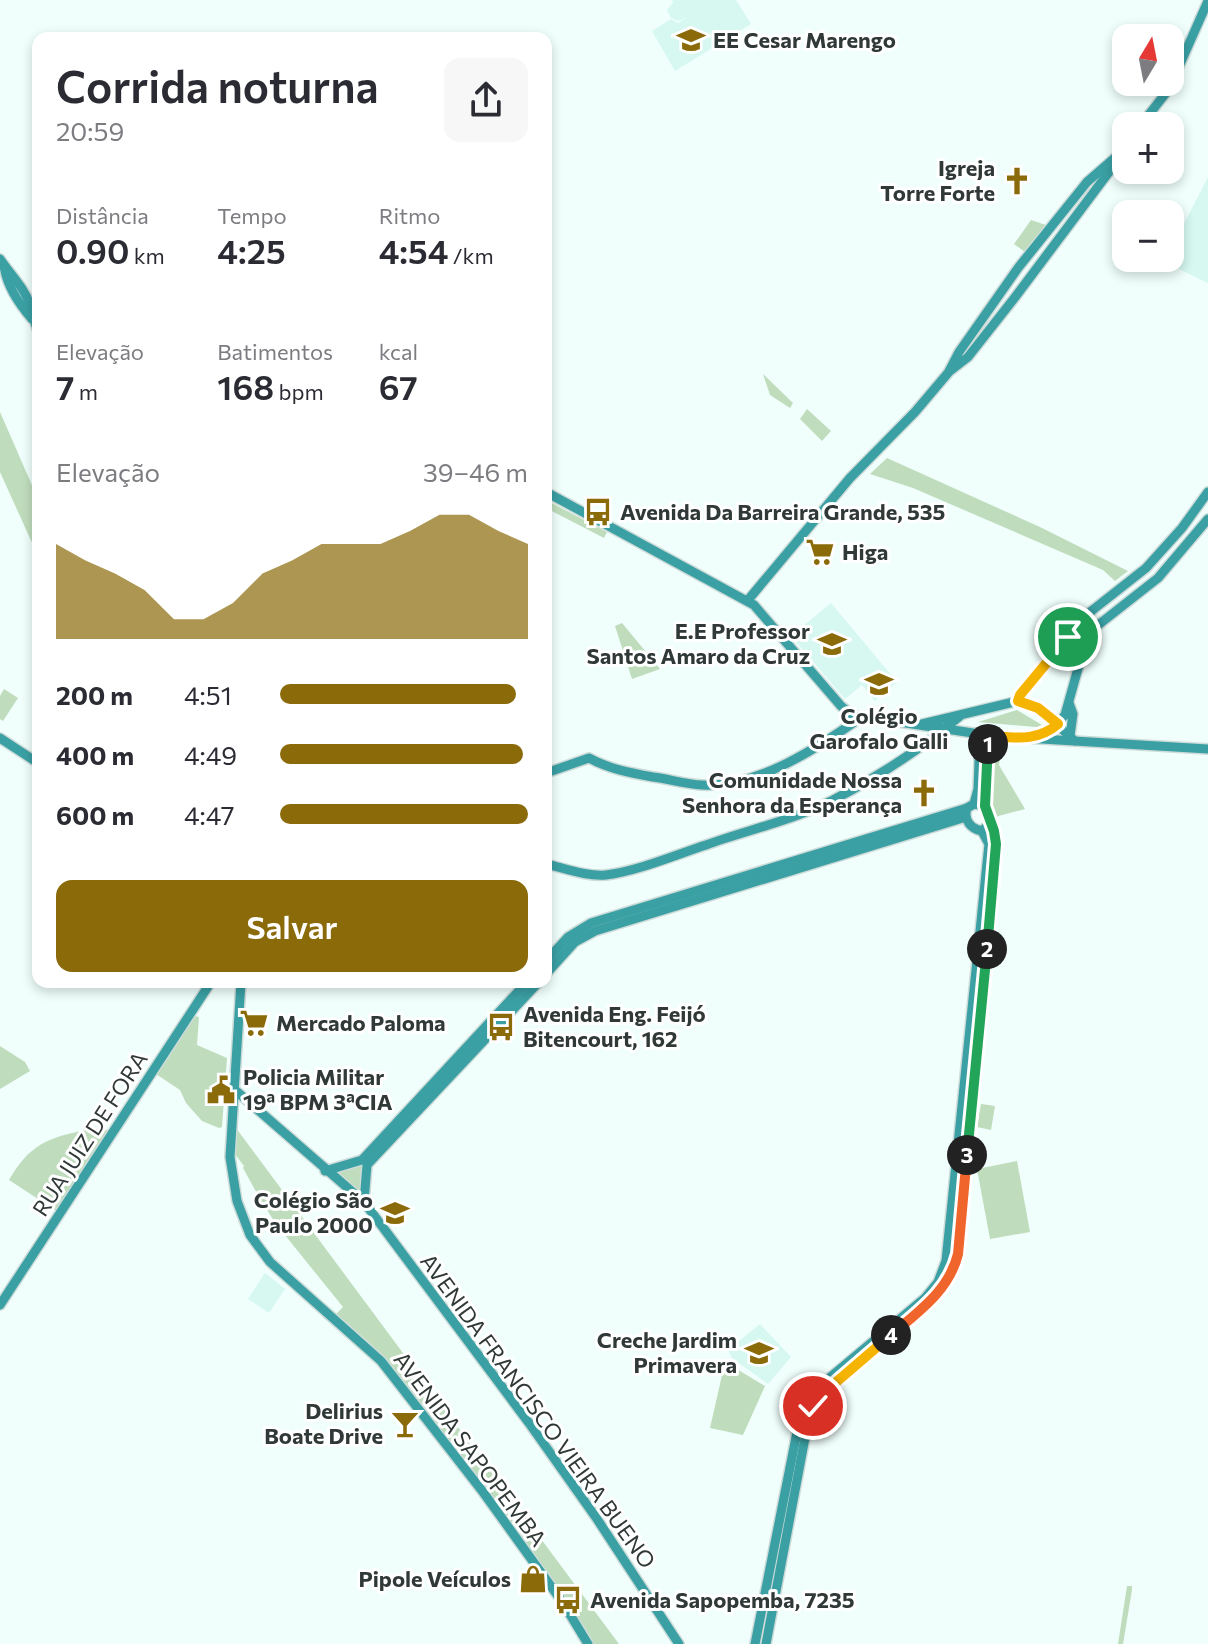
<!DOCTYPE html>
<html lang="pt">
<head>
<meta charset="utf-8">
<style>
  :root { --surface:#fff; --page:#f7f7f7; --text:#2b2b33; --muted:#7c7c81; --accent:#8a6a09 }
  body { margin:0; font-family:Commissioner,sans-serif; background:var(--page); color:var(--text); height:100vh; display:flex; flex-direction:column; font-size:30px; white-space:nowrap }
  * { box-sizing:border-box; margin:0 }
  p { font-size:26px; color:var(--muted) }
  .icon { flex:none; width:44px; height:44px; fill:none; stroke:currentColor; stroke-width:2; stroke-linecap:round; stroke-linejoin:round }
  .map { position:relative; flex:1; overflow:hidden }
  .drawer { position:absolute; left:32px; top:32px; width:520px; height:956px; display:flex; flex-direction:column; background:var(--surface); border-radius:16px; box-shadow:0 4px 12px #0003 }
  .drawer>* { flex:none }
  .needle { width:52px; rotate:10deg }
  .tools { position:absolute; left:1112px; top:24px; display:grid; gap:16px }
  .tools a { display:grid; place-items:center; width:72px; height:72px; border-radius:16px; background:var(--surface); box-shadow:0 4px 12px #0003; font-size:40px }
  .pin { position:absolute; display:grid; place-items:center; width:68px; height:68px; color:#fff; margin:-34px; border:4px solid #fff; border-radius:50%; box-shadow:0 2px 8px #0007 }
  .km { position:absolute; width:40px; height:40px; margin:-20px; border-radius:50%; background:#222; color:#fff; font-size:22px; line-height:40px; text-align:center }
  .round { display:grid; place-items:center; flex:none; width:84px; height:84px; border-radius:16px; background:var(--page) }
  .headline { display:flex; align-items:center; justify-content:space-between; height:136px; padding:0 24px }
  h1 { font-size:44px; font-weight:600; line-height:60px }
  .figures { display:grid; grid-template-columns:repeat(3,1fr); gap:12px; height:136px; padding:8px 24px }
  .figures div { display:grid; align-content:center }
  .figures b { font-size:34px; font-weight:600 }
  .figures small { font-size:22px; font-weight:400 }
  .figures p { font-size:22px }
  .chart { height:224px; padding:16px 24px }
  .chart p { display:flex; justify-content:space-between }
  .chart svg { width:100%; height:144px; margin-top:8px; fill:var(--accent); opacity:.7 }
  .primary-button { display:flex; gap:16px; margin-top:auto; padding:16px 24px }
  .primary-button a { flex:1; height:92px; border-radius:16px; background:var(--accent); color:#fff; font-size:32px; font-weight:600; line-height:92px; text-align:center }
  ul { padding:0 24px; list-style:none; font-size:26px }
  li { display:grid; grid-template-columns:128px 96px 1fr; align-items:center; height:60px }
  li i { height:20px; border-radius:10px; background:var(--accent) }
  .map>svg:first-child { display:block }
  .built { fill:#d6f8f1 }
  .green { fill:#bfddbc }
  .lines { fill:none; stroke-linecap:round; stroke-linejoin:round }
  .secondary-casing { stroke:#cddbd9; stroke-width:12 }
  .secondary { stroke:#3aa0a4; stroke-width:9 }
  .split-1-casing { stroke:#fff; stroke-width:16 }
  .split-2-casing { stroke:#fff; stroke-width:16 }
  .split-3-casing { stroke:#fff; stroke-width:16 }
  .split-4-casing { stroke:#fff; stroke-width:16 }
  .split-5-casing { stroke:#fff; stroke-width:16 }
  .split-1 { stroke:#f5b400; stroke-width:10 }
  .split-2 { stroke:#22a559; stroke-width:10 }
  .split-3 { stroke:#22a559; stroke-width:10 }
  .split-4 { stroke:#f0652b; stroke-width:10 }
  .split-5 { stroke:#f5b400; stroke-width:10 }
  .labels { text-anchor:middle; stroke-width:6; stroke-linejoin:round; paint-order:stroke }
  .poi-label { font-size:22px; font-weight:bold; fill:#303937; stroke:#fff; text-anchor:start }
  .street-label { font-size:22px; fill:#303937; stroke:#fff }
</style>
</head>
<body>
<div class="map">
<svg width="1208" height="1644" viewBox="0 0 1208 1644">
  <rect width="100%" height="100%" fill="#f0fffc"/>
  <!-- built -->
  <g class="built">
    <polygon points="672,0 736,0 751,24 675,71 652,31 671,19 678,23 686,18 678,21 671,18 667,10 673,3"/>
    <polygon points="1208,177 1208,283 1164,262 1166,258 1170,258 1170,251"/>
    <polygon points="831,603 897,682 875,701 862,685 845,699 791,636"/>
    <polygon points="265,1273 285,1289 269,1313 248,1299"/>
    <polygon points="760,1324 791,1357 768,1384 732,1358 728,1350"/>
  </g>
  <!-- green -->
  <g class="green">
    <polygon points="1031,220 1049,226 1025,252 1014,244"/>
    <polygon points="763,374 793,403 790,408 770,395"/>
    <polygon points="807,409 831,431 822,441 800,419"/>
    <polygon points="0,412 38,499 38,556 0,472"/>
    <polygon points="887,458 1040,527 1128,571 1115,581 1103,570 913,488 870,474"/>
    <polygon points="546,500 607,532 604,538 546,508"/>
    <polygon points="622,623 660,669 632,679 615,626"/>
    <polygon points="4,689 18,698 3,721 0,719 0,696"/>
    <polygon points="1017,710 1047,728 978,722"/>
    <path d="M994,742H1002L999,765L1025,809L995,817C987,796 984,762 994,742Z"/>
    <polygon points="195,1016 199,1017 197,1045 227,1058 222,1127 219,1128 202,1121 186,1103 180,1090 156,1074"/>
    <polygon points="0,1046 25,1062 30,1071 0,1089"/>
    <polygon points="981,1104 995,1106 991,1130 977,1127"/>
    <polygon points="236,1128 619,1644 592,1644 371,1344 336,1314 343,1307 276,1224 260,1199 243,1168 244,1166 234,1153"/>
    <path d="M87,1130H108L58,1212L9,1180C29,1145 48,1137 87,1130Z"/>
    <polygon points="362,1160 367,1165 364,1202 325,1171"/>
    <polygon points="1017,1161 1030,1232 990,1239 977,1169"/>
    <polygon points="725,1362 765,1386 743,1435 710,1428"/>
    <polygon points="1127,1586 1132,1586 1132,1590 1123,1644 1118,1644"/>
  </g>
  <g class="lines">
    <defs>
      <g id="secondary">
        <polyline points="1140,126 1169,89 1208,1"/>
        <path d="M0,259C10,274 24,287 30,305C33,314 34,322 38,331"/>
        <path d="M4,265C6,284 19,304 32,319"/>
        <polyline points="950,371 968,357 1016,296 1112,168 1126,144"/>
        <polyline points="546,492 754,605 841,706 852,715 993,736 1208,749"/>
        <polyline points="748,600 850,478 915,412 948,373 959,352 1018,268 1087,182 1117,156"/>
        <polyline points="1018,701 1020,695 1085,616 1146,568 1182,528 1208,492"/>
        <polyline points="1069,703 1073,714 1070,736"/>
        <polyline points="922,724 1018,701 1038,708 1075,741"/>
        <polyline points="1036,737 1053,728 1065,715 1088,633 1158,578 1208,519"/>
        <polyline points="0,738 38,763"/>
        <path d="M546,773L589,758C609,769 631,773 653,777C669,779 685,784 702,785C758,788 819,747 863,716"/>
        <path d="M974,804L985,806L989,824L982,831C971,829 963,820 967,808Z"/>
        <polyline points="974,804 978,789 980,735"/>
        <polyline points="985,806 986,748 993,736"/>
        <path d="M546,864C564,868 588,877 606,875C638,871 675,855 706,845C747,830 794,820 833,800C878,777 922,748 960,716"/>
        <polyline points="546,961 568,937 591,923 967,808"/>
        <polyline points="546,974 575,942 595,931 966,817"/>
        <polyline points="241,982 230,1157 237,1201 250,1235 270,1262 381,1361 483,1492 563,1603 588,1644"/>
        <polyline points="235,1090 364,1202 529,1423 597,1519 679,1644"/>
        <polyline points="325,1171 362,1160 527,982"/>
        <polyline points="364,1202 367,1165 539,982"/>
        <polyline points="0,1305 211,982"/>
        <polyline points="755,1644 800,1417 809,1395 925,1298 938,1282 946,1261 989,844 982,831"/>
        <polyline points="766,1644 808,1422 820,1396 938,1294 950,1276 956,1260 995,856 994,831 989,819"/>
      </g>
    </defs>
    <!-- secondary casing -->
    <use href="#secondary" class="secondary-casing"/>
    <!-- secondary -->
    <use href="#secondary" class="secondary"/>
  </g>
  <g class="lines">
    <defs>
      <path id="split-1" d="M988,744L993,736C1018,738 1038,741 1058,724L1038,708L1018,701L1020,695L1068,637"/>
      <polyline id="split-2" points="987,949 996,844 994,831 985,806 988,744"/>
      <polyline id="split-3" points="967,1155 987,949"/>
      <path id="split-4" d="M891,1335C918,1312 949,1291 958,1254L967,1155"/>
      <polyline id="split-5" points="813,1406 820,1396 891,1335"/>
    </defs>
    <!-- split-1 casing -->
    <use href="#split-1" class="split-1-casing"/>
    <!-- split-2 casing -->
    <use href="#split-2" class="split-2-casing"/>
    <!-- split-3 casing -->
    <use href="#split-3" class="split-3-casing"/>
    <!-- split-4 casing -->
    <use href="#split-4" class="split-4-casing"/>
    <!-- split-5 casing -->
    <use href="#split-5" class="split-5-casing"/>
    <!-- split-1 -->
    <use href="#split-1" class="split-1"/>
    <!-- split-2 -->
    <use href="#split-2" class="split-2"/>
    <!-- split-3 -->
    <use href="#split-3" class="split-3"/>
    <!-- split-4 -->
    <use href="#split-4" class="split-4"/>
    <!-- split-5 -->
    <use href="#split-5" class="split-5"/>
  </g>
  <!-- icons -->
  <defs>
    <symbol id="school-bare" viewBox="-9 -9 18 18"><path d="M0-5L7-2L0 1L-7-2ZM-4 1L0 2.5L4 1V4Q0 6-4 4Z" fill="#8a6a09" stroke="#fff" stroke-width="2.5" paint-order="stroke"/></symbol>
    <symbol id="church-bare" viewBox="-9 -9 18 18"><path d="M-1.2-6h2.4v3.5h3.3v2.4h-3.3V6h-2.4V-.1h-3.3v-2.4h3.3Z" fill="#8a6a09" stroke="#fff" stroke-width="2.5" paint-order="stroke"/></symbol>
    <symbol id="bus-bare" viewBox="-9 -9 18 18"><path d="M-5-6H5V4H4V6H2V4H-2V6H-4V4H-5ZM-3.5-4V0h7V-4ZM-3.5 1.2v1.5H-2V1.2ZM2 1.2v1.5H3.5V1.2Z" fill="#8a6a09" stroke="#fff" stroke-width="2.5" paint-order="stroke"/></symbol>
    <symbol id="supermarket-bare" viewBox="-9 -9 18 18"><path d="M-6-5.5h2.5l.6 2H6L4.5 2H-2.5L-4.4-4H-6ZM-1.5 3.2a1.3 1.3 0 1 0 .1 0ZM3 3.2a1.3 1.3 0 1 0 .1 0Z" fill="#8a6a09" stroke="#fff" stroke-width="2.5" paint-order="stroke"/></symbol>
    <symbol id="civic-bare" viewBox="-9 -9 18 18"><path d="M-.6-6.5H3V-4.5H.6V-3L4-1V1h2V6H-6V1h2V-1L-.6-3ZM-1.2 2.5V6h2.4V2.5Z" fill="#8a6a09" stroke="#fff" stroke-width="2.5" paint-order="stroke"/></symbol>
    <symbol id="bar-bare" viewBox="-9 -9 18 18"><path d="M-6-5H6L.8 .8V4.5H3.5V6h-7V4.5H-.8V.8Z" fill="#8a6a09" stroke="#fff" stroke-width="2.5" paint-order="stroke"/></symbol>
    <symbol id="shop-bare" viewBox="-9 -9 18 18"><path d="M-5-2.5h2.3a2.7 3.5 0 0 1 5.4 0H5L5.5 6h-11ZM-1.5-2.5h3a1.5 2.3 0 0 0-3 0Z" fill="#8a6a09" stroke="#fff" stroke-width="2.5" paint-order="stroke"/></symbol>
  </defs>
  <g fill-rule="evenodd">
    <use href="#school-bare" x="671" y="20" width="40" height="40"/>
    <use href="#church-bare" x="997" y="161" width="40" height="40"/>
    <use href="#bus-bare" x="578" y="492" width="40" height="40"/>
    <use href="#supermarket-bare" x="800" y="532" width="40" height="40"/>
    <use href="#school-bare" x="812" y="624" width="40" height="40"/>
    <use href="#school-bare" x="859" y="664" width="40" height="40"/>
    <use href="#church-bare" x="904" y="773" width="40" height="40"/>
    <use href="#supermarket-bare" x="234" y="1003" width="40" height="40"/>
    <use href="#bus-bare" x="481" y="1007" width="40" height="40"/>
    <use href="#civic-bare" x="201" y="1070" width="40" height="40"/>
    <use href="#school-bare" x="375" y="1193" width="40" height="40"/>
    <use href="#school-bare" x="739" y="1333" width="40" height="40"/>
    <use href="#bar-bare" x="385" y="1404" width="40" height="40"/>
    <use href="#shop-bare" x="513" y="1559" width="40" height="40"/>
    <use href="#bus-bare" x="548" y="1580" width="40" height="40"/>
  </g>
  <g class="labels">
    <!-- poi labels -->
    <g class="poi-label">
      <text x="713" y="48">EE Cesar Marengo</text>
      <text x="995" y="176" text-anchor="end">Igreja<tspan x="995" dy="25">Torre Forte</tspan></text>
      <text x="620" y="520">Avenida Da Barreira Grande, 535</text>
      <text x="842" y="560">Higa</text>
      <text x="810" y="639" text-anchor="end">E.E Professor<tspan x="810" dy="25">Santos Amaro da Cruz</tspan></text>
      <text x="879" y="724" text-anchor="middle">Colégio<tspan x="879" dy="25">Garofalo Galli</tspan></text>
      <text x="902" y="788" text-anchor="end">Comunidade Nossa<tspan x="902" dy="25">Senhora da Esperança</tspan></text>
      <text x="523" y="1022">Avenida Eng. Feijó<tspan x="523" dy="25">Bitencourt, 162</tspan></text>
      <text x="276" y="1031">Mercado Paloma</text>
      <text x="243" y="1085">Policia Militar<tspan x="243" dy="25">19ª BPM 3ªCIA</tspan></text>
      <text x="373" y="1208" text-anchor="end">Colégio São<tspan x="373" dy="25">Paulo 2000</tspan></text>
      <text x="737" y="1348" text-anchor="end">Creche Jardim<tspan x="737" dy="25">Primavera</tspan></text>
      <text x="383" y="1419" text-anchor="end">Delirius<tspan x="383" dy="25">Boate Drive</tspan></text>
      <text x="511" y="1587" text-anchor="end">Pipole Veículos</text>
      <text x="590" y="1608">Avenida Sapopemba, 7235</text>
    </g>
    <!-- street labels -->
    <g class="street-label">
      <text transform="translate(90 1134) rotate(-57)" y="8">RUA JUIZ DE FORA</text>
      <text transform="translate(538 1411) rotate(54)" y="8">AVENIDA FRANCISCO VIEIRA BUENO</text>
      <text transform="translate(470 1449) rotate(53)" y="8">AVENIDA SAPOPEMBA</text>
    </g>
  </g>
</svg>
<div class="tools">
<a><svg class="needle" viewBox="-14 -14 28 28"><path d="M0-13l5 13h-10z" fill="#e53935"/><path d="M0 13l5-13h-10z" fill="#7c7c81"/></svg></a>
<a>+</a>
<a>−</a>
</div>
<div class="pin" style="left:1068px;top:637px;background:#1e9e55"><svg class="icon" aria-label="arrive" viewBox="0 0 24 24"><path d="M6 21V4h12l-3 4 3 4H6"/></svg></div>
<div class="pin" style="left:813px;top:1406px;background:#d93025"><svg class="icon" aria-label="check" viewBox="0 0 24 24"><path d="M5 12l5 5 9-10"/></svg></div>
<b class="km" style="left:988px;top:744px">1</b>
<b class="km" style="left:987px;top:949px">2</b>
<b class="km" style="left:967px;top:1155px">3</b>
<b class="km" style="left:891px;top:1335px">4</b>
<section class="drawer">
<div class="headline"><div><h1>Corrida noturna</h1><p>20:59</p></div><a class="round"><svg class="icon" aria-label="share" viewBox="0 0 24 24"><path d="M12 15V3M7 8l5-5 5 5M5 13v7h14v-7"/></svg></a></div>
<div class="figures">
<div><p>Distância</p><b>0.90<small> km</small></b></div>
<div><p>Tempo</p><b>4:25</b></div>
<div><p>Ritmo</p><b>4:54<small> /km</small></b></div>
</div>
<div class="figures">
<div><p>Elevação</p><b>7<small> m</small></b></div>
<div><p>Batimentos</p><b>168<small> bpm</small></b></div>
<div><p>kcal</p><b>67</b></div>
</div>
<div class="chart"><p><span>Elevação</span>39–46 m</p>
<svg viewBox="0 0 160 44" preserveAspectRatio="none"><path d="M0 44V15L10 20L20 24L30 29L40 38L50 38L60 33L70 24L80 20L90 15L100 15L110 15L120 11L130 6L140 6L150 11L160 15V44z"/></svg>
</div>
<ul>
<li><b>200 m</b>4:51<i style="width:95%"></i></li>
<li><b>400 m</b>4:49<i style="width:98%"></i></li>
<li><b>600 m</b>4:47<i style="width:100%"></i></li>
</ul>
<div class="primary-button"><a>Salvar</a></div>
</section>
</div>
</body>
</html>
